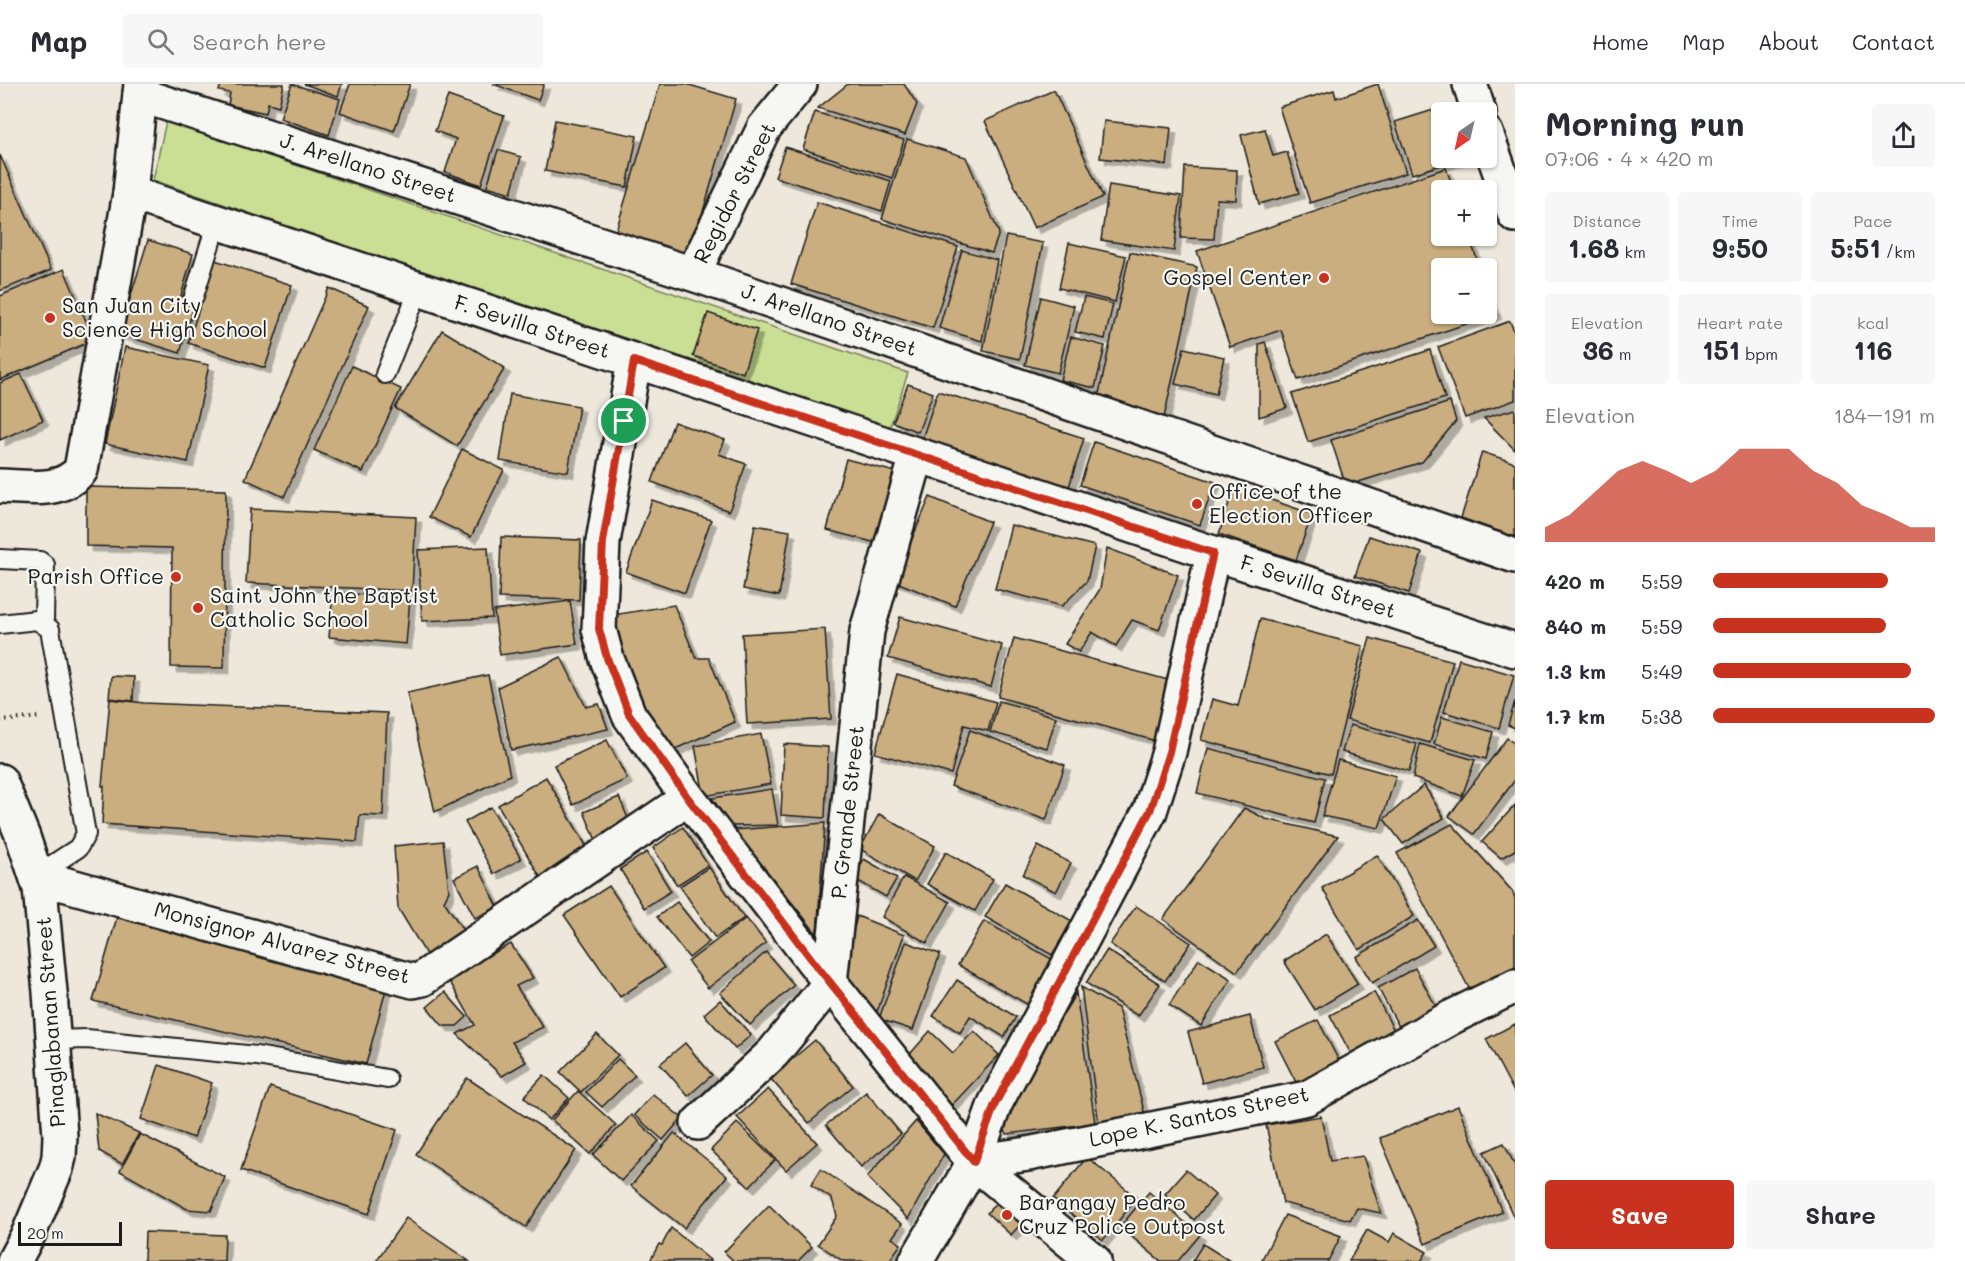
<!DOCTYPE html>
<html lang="en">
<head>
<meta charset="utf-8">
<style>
  :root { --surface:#fff; --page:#f7f7f7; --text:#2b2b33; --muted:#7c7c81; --line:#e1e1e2; --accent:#c8321e }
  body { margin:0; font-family:Mali,sans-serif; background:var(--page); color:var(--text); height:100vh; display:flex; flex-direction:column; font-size:22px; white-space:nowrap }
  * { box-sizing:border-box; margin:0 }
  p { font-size:20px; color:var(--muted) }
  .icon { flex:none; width:33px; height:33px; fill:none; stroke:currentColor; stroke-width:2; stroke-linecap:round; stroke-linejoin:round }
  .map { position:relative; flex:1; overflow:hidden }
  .sheet { display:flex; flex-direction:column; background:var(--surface); width:450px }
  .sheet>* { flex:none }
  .needle { width:39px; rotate:214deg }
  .controls { position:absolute; left:1431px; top:18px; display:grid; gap:12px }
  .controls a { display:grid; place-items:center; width:66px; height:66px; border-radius:6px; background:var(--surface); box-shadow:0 2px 4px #0004; font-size:30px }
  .scale { position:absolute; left:18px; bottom:15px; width:104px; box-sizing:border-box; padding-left:6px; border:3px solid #1c1c1c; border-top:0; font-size:16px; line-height:21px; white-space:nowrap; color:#1c1c1c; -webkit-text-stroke:4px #f6f6f2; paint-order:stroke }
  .pin { position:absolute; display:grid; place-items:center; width:51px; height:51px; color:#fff; margin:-26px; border:3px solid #fff; border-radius:50%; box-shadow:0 2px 6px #0007 }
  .round { display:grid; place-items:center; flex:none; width:63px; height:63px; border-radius:6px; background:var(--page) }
  .headline { display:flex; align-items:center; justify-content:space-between; height:102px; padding:0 30px }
  h1 { font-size:33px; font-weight:700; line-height:45px }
  .metrics { display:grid; grid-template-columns:repeat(3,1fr); gap:9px; height:102px; padding:6px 30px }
  .metrics div { display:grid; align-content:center; border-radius:6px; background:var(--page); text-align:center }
  .metrics b { font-size:26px; font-weight:700 }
  .metrics small { font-size:16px; font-weight:400 }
  .metrics p { font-size:16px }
  .chart { height:168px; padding:12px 30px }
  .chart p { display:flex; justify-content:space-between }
  .chart svg { width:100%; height:108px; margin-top:6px; fill:var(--accent); opacity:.7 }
  .primary-button { display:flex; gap:12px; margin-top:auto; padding:12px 30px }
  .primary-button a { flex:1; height:69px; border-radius:6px; background:var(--accent); color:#fff; font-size:24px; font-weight:700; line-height:69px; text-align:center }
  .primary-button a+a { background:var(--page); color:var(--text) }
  ul { padding:0 30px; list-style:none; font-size:20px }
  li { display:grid; grid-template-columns:96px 72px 1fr; align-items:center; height:45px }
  li i { height:15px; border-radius:8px; background:var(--accent) }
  header { display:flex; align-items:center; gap:36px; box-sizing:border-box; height:84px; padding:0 30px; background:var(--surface); border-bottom:2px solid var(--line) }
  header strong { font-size:28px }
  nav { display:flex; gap:33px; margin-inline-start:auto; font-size:21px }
  .search { width:420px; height:54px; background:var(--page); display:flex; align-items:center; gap:15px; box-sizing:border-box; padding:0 21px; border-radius:6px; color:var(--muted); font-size:22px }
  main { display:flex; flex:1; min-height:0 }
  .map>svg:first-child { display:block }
  .green { fill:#cadf94; stroke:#737e58; stroke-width:1.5 }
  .building { fill:#caae7f; stroke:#1c1c1c; stroke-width:1.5; filter:url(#shadow) }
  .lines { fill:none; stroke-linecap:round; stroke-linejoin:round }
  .service-casing { stroke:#1c1c1c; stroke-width:22 }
  .minor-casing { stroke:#1c1c1c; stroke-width:38 }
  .tertiary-casing { stroke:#1c1c1c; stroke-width:38 }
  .secondary-casing { stroke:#1c1c1c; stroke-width:38 }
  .path { stroke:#1c1c1c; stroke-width:4; stroke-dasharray:1.5 4.5; stroke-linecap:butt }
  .service { stroke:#f6f6f2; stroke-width:18 }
  .minor { stroke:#f6f6f2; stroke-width:33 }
  .tertiary { stroke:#f6f6f2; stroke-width:33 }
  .secondary { stroke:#f6f6f2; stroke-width:33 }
  .route-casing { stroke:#fff; stroke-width:12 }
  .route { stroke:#c8321e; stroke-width:8 }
  .poi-dot { fill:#c8321e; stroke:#f6f6f2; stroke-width:2 }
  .labels { text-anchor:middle; stroke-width:4.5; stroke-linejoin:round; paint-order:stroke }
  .street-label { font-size:21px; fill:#1c1c1c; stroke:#f6f6f2 }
  .poi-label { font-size:21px; fill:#1c1c1c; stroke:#f6f6f2; text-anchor:start }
</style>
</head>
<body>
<header>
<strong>Map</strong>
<div class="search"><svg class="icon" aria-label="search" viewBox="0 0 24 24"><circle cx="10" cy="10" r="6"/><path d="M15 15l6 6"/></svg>Search here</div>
<nav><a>Home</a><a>Map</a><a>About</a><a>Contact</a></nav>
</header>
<main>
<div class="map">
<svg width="1515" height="1177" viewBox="0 0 1515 1177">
  <defs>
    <filter id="shadow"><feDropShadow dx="5.5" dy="5.5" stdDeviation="0" flood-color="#0004"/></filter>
  </defs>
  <rect width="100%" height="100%" fill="#ede8db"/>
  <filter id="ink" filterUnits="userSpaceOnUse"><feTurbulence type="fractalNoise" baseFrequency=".0167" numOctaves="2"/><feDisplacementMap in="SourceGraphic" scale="12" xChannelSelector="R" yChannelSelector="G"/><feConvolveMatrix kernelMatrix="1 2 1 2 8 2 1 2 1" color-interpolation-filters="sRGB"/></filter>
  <g filter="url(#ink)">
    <!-- green -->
    <polygon class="green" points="166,37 908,289 888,349 153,96"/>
    <!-- building -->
    <g class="building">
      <polygon points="221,0 284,0 279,22 268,19 266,29 228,21 230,9 219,7"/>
      <polygon points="292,0 340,15 329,51 280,34"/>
      <polygon points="304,0 342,0 338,12"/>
      <polygon points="350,0 410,0 394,47 340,28"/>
      <polygon points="493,0 544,0 538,16"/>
      <polygon points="660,0 686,0 736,15 690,172 615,150"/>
      <polygon points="848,0 904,0 917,20 905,51 818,24"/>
      <polygon points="1378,0 1406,89 1310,119 1279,23 1334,6 1336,14"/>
      <polygon points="1054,6 1103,113 1034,144 985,37"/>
      <polygon points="448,12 504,32 481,101 445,88 456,55 435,47"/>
      <polygon points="1440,24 1442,29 1442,74 1456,74 1457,76 1412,90 1395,38"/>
      <polygon points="815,28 904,56 892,94 803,65"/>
      <polygon points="555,36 637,52 627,103 545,87"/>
      <polygon points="1104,37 1171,44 1167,81 1100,74"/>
      <polygon points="1265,45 1273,72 1287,68 1299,109 1259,120 1241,51"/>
      <polygon points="907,55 966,73 999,149 992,169 882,135"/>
      <polygon points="785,63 891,97 882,127 775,93"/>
      <polygon points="498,66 521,73 511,109 487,102"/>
      <polygon points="0,71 51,186 0,207"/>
      <polygon points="1185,83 1237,86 1236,116 1217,115 1214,155 1181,154"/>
      <polygon points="1446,84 1454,106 1442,106 1442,152 1469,152 1480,184 1442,184 1442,230 1486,230 1486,203 1496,230 1298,296 1281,246 1230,263 1197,167"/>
      <polygon points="1109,101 1181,112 1174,167 1101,156"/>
      <polygon points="817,118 958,163 933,244 791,200"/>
      <polygon points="1006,152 1043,159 1020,275 983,267"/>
      <polygon points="148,156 193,170 181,212 196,216 180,269 119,250"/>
      <polygon points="1069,159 1126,172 1115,218 1059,204"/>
      <polygon points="962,166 997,176 982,257 939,244"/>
      <polygon points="1130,168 1197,183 1164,334 1097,319"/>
      <polygon points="215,176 292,201 265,284 188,259"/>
      <polygon points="64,185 94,256 0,296 0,212"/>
      <polygon points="329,204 369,222 284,413 245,395"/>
      <polygon points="1041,213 1074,222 1058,289 1025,281"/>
      <polygon points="1084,213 1113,220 1105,255 1075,248"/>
      <polygon points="708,229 757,246 743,289 693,272"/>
      <polygon points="1510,237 1515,251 1515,316 1465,334 1438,263"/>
      <polygon points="442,246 505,284 457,362 395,324"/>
      <polygon points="1071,253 1105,262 1095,304 1060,296"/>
      <polygon points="1265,258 1287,324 1259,333 1259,260"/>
      <polygon points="125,263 209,281 188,378 105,360"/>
      <polygon points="1184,264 1224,273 1216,310 1175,300"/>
      <polygon points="1430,266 1445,314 1308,358 1292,310"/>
      <polygon points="352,282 401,305 363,388 314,366"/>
      <polygon points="21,290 43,336 0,356 0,299"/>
      <polygon points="908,300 933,309 918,348 893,338"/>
      <polygon points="938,307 1084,354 1069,403 922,355"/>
      <polygon points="510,310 579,322 568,388 500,377"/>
      <polygon points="1450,318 1456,337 1422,378 1346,402 1331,356"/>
      <polygon points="1515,325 1515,366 1484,334"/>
      <polygon points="674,338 725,356 719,370 746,380 729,427 652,398"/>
      <polygon points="1094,358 1215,398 1200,441 1080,401"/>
      <polygon points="462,365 504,386 471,453 429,433"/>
      <polygon points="1482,368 1515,379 1515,453 1461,434"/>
      <polygon points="846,375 899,389 880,460 827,446"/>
      <polygon points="86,403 226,406 224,584 171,583 172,464 86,462"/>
      <polygon points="1234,403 1312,430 1296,476 1219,450"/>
      <polygon points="930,413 990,438 955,522 894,497"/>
      <polygon points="652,416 711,436 685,509 626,488"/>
      <polygon points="250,425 416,433 412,507 246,499"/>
      <polygon points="755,441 790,447 779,512 743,505"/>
      <polygon points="1011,441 1095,462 1087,497 1062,522 995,505"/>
      <polygon points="1369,452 1422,469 1409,509 1355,492"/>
      <polygon points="501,453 581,456 579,516 499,514"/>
      <polygon points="488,463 492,534 422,537 418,466"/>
      <polygon points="1107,464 1178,491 1159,546 1132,536 1116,562 1092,548 1079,568 1065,560 1100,505"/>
      <polygon points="333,508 410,515 406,560 329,553"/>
      <polygon points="570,517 577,560 500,571 494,527"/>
      <polygon points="674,521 696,574 709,574 735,638 671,667 633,608 613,531"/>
      <polygon points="900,533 1002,561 991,603 888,574"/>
      <polygon points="1260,535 1363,562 1331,690 1201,656 1212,615 1238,622"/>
      <polygon points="825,545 831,635 747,640 742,550"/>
      <polygon points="1014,554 1179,599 1163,659 998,613"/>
      <polygon points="1370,554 1453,577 1430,659 1347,636"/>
      <polygon points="561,573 586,623 599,620 608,645 511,666 498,603"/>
      <polygon points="1459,575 1514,591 1499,644 1444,628"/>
      <polygon points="897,590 996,618 988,647 964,641 951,690 875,669"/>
      <polygon points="488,591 510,691 435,728 407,609"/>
      <polygon points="111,592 134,593 133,617 109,614"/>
      <polygon points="110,615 144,619 387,629 383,732 360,731 357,758 102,740 104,702 102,702"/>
      <polygon points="999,617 1056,633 1047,664 990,648"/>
      <polygon points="1515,617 1515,644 1508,641"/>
      <polygon points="1442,633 1493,648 1486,675 1434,660"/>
      <polygon points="1350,641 1417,660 1409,687 1342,668"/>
      <polygon points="970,646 1065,681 1046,736 951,702"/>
      <polygon points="761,650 771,700 704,712 695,662"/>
      <polygon points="1507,654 1515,660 1515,696 1474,750 1449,732"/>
      <polygon points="607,656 627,695 573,721 554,681"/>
      <polygon points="784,660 828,663 825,734 781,731"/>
      <polygon points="1420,660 1475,676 1462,712 1413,694"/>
      <polygon points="1208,664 1325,694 1314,739 1197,709"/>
      <polygon points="1338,676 1396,692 1379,744 1322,732"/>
      <polygon points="546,693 591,770 543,798 498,721"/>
      <polygon points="1424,701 1444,734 1403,760 1384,735"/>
      <polygon points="772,705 778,741 731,742 712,714"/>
      <polygon points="619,713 633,746 598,761 584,728"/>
      <polygon points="1515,721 1515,766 1501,774 1482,758"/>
      <polygon points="491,723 521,775 494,790 465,738"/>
      <polygon points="1244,724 1266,735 1338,752 1237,888 1163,835"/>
      <polygon points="879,730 935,762 915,797 860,765"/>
      <polygon points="825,739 817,850 734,746"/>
      <polygon points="1452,740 1512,807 1515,814 1515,882 1470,906 1397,769"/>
      <polygon points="683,743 708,781 677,801 653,764"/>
      <polygon points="443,757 449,807 444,817 463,846 427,872 398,824 394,762"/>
      <polygon points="1038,762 1071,779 1056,808 1023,791"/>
      <polygon points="647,768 671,807 644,824 620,785"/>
      <polygon points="946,768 993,795 975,827 927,800"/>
      <polygon points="1377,771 1414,832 1359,866 1322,804"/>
      <polygon points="864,775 897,794 886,813 853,794"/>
      <polygon points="478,782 498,823 475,834 454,794"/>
      <polygon points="709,783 744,834 715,854 680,802"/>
      <polygon points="904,793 950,818 927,859 882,833"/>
      <polygon points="1005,799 1072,837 1052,871 985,833"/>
      <polygon points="609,802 664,884 620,913 564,831"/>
      <polygon points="677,818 709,858 689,874 657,833"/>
      <polygon points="1136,822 1191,859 1165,897 1110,860"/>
      <polygon points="119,826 387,902 366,980 93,917"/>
      <polygon points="857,832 904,851 877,928 841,897"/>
      <polygon points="746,834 766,859 708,904 688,878"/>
      <polygon points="1418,836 1434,862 1372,899 1356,873"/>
      <polygon points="984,837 1057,878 1032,923 958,881"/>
      <polygon points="1326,850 1358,900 1315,926 1284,877"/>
      <polygon points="906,858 940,870 913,946 879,935"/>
      <polygon points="511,860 533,894 516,902 543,943 512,958 526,978 502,992 457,950 475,941 447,893"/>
      <polygon points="1107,866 1160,900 1138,932 1086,899"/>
      <polygon points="766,868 794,901 750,941 720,909"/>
      <polygon points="1199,875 1231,895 1201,942 1169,921"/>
      <polygon points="1415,884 1441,932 1404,952 1378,904"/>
      <polygon points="957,896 1016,933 1004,953 970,932 960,949 933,932"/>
      <polygon points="1081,903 1118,924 1146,1035 1100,1049"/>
      <polygon points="445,908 467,933 457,942 443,942 427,923"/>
      <polygon points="1374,908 1400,958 1357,981 1330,931"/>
      <polygon points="1076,909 1095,1039 1007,1050 999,1036"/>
      <polygon points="720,916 751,951 735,965 704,930"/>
      <polygon points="1250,932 1263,983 1202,999 1188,948"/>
      <polygon points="1318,936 1345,989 1302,1010 1275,957"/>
      <polygon points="1515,940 1515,1010 1486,955"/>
      <polygon points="930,947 953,969 974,947 999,971 952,1021 904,977"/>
      <polygon points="597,950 618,971 581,1008 560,988"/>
      <polygon points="815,956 853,1002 809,1039 770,994"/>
      <polygon points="685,959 712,991 688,1012 660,980"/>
      <polygon points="618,975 635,991 602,1023 586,1008"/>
      <polygon points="159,981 212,999 194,1054 141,1035"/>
      <polygon points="544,991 569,1014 549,1036 524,1013"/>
      <polygon points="467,994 576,1066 526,1143 416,1070"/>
      <polygon points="270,1003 397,1046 369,1130 241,1086"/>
      <polygon points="768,1005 817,1059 786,1086 737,1033"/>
      <polygon points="578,1007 616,1041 590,1070 552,1036"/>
      <polygon points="866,1008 901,1050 861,1083 826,1041"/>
      <polygon points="653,1010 682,1034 663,1056 634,1031"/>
      <polygon points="1458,1022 1502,1128 1425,1160 1380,1054"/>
      <polygon points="95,1029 139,1049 122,1080 99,1067"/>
      <polygon points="631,1031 659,1057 621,1097 593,1071"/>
      <polygon points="1321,1032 1330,1077 1363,1072 1381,1129 1357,1124 1350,1136 1283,1119 1266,1041"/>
      <polygon points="916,1037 944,1070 908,1135 867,1093"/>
      <polygon points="737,1039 775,1076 749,1103 711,1066"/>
      <polygon points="674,1049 727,1092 684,1144 631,1102"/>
      <polygon points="140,1050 225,1093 211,1127 187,1125 120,1087"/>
      <polygon points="1504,1059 1515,1082 1515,1136 1484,1068"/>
      <polygon points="1087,1073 1137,1114 1103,1156 1053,1115"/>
      <polygon points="821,1085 902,1140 892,1154 901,1160 889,1177 843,1177 818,1160 837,1132 832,1115 811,1101"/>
      <polygon points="1186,1086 1215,1111 1194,1136 1165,1110"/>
      <polygon points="1149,1108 1200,1151 1178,1177 1161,1177 1120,1143"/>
      <polygon points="1002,1112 1026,1134 1011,1151 987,1129"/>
      <polygon points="769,1121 812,1163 798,1177 734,1177 724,1168"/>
      <polygon points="1285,1131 1341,1152 1328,1177 1261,1177"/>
      <polygon points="406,1134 469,1177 376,1177"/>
      <polygon points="671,1144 710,1176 710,1177 650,1177 659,1160 662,1161"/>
      <polygon points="1367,1146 1389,1158 1394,1149 1427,1168 1421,1177 1349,1177"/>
      <polygon points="145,1148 225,1151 224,1177 144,1177"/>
      <polygon points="1203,1160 1230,1177 1192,1177"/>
    </g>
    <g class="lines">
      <defs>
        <g id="service">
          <polyline points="194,212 217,138"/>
          <polyline points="385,290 419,205"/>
          <polyline points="0,475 40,477 45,481 44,539"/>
          <polyline points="0,540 37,536 50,545 86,750 78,764 35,792"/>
          <polyline points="53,956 87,955 257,972 387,995"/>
        </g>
        <g id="minor">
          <polyline points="140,11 693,190 1515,472"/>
          <polyline points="130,109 1213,469 1515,566"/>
          <polyline points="693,190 764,44 800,0"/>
          <polyline points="634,277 603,458 599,545 607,575 629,631 688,714 813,877 974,1078 1094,1177"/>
          <path d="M0,402C29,403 60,410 81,386L130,109L141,0"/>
          <polyline points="40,804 60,799 413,897 422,895 688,714"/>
          <polyline points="698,1039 773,969 830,899 867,547 917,371"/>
          <polyline points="974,1078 995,1020 1150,727 1169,668 1213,469"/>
        </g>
        <polyline id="tertiary" points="916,1177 974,1078 1028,1070 1307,1014 1452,933 1515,902"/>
        <g id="secondary">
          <polyline points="1470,0 1479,28"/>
          <polyline points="1486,49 1515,131"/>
          <polyline points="0,697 23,753 40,804 50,908 60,1052 59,1073 56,1085 29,1149 14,1177"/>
        </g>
      </defs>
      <!-- service casing -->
      <use href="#service" class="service-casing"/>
      <!-- minor casing -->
      <use href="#minor" class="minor-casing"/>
      <!-- tertiary casing -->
      <use href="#tertiary" class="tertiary-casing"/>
      <!-- secondary casing -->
      <use href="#secondary" class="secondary-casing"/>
      <!-- path -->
      <polyline class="path" points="0,637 40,633"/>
      <!-- service -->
      <use href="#service" class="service"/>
      <!-- minor -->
      <use href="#minor" class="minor"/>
      <!-- tertiary -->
      <use href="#tertiary" class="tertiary"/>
      <!-- secondary -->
      <use href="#secondary" class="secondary"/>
    </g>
  </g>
  <g class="lines" filter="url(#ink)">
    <defs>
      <polygon id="route" points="634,277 1213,469 1169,668 1150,727 995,1020 974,1078 813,877 688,714 629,630 607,574 599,545 603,458"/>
    </defs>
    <!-- route casing -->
    <use href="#route" class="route-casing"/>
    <!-- route -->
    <use href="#route" class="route"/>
  </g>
  <!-- markers -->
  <g class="poi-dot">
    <circle cx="1324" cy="194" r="6"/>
    <circle cx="50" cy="234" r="6"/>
    <circle cx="1197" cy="420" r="6"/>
    <circle cx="176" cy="493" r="6"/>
    <circle cx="198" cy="524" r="6"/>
    <circle cx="1007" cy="1131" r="6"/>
  </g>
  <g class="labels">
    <!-- street labels -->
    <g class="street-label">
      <text transform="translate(368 84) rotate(18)" y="7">J. Arellano Street</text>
      <text transform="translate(735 109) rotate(-63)" y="7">Regidor Street</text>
      <text transform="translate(829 236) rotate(19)" y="7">J. Arellano Street</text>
      <text transform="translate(532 243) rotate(18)" y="7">F. Sevilla Street</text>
      <text transform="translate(1318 503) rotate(18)" y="7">F. Sevilla Street</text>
      <text transform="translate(848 728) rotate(-84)" y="7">P. Grande Street</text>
      <text transform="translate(282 859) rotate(15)" y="7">Monsignor Alvarez Street</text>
      <text transform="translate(51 938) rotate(-94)" y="7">Pinaglabanan Street</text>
      <text transform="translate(1199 1033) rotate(-12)" y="7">Lope K. Santos Street</text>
    </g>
    <!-- poi labels -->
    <g class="poi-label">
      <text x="1312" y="201" text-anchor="end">Gospel Center</text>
      <text x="62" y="229">San Juan City<tspan x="62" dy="24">Science High School</tspan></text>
      <text x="1209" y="415">Office of the<tspan x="1209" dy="24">Election Officer</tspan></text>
      <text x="164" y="500" text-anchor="end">Parish Office</text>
      <text x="210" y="519">Saint John the Baptist<tspan x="210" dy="24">Catholic School</tspan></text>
      <text x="1019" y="1126">Barangay Pedro<tspan x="1019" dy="24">Cruz Police Outpost</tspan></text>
    </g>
  </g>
</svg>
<div class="controls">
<a><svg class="needle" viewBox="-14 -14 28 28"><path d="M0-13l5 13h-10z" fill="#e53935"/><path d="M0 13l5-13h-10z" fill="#7c7c81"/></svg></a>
<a>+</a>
<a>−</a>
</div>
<div class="scale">20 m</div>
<div class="pin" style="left:624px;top:337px;background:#1e9e55"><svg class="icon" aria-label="arrive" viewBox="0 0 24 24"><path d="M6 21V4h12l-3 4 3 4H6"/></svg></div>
</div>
<section class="sheet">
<div class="headline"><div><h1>Morning run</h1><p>07:06 · 4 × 420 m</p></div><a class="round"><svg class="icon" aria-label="share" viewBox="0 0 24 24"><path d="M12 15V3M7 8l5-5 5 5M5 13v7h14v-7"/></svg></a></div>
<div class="metrics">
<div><p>Distance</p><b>1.68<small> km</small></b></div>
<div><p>Time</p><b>9:50</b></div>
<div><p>Pace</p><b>5:51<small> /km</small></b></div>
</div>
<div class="metrics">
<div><p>Elevation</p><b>36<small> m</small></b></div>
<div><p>Heart rate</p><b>151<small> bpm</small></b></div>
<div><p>kcal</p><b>116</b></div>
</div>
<div class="chart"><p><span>Elevation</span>184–191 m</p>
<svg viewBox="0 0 160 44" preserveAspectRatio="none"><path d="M0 44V38L10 33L20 24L30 15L40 11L50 15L60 20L70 15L80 6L90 6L100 6L110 15L120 20L130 29L140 33L150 38L160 38V44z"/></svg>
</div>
<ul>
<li><b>420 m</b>5:59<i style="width:79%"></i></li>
<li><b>840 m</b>5:59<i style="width:78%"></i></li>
<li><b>1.3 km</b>5:49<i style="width:89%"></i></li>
<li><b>1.7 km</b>5:38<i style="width:100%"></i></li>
</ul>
<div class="primary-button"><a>Save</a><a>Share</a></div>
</section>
</main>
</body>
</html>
